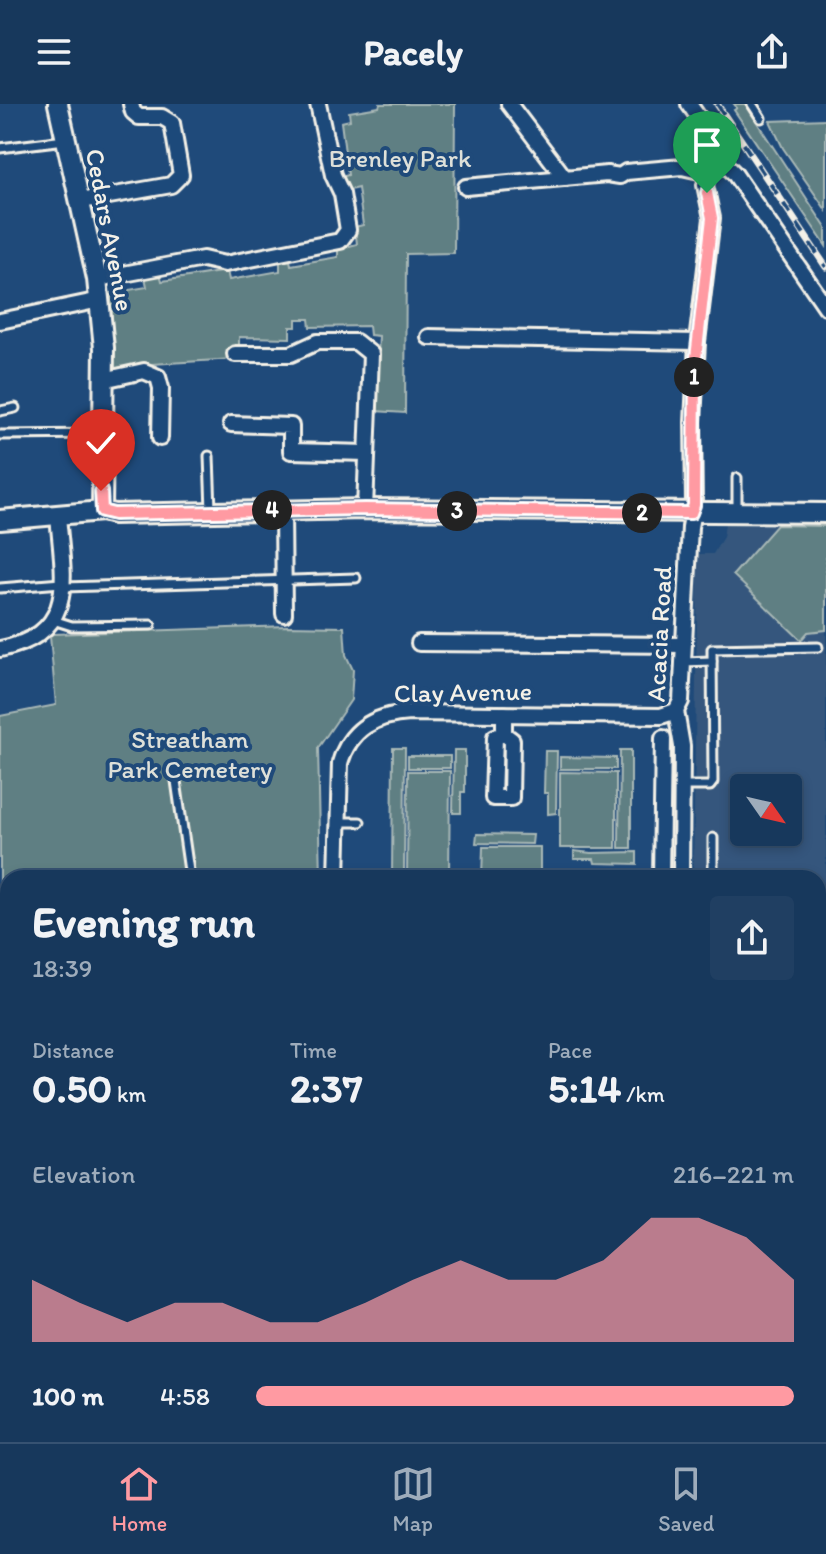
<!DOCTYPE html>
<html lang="en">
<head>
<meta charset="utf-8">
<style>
  :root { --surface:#17385c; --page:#203f62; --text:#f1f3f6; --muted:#9eacbb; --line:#365272; --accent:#ff9aa2 }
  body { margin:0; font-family:Itim,sans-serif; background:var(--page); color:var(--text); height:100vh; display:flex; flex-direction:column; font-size:30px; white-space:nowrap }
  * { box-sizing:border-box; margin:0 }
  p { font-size:26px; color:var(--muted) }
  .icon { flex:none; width:44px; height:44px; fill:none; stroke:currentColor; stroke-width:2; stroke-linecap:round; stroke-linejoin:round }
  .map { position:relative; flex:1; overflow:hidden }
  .side { position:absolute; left:0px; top:766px; width:826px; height:572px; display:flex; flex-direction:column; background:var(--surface); border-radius:24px 24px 0 0; box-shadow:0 4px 12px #0003,0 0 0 2px var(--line) }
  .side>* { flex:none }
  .needle { width:52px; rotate:124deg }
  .fabs { position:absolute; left:730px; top:670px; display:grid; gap:16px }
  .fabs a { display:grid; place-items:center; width:72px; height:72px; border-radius:8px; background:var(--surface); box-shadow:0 4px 12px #0003,0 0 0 2px var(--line); font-size:40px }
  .pin { position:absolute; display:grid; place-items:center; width:68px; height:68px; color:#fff; margin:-82px -34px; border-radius:50% 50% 50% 0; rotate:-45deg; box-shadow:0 0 8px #0007 }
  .pin .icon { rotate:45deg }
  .km { position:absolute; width:40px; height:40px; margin:-20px; border-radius:50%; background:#222; color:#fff; font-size:22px; line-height:40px; text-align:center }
  .round { display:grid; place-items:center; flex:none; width:84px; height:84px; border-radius:8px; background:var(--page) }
  .summary { display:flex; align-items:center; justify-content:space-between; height:136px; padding:0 32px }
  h1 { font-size:44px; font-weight:700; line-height:60px }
  .stats { display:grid; grid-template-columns:repeat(3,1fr); gap:12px; height:136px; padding:8px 32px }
  .stats div { display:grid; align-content:center }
  .stats b { font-size:40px; font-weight:700 }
  .stats small { font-size:22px; font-weight:400 }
  .stats p { font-size:22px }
  .chart { height:224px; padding:16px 32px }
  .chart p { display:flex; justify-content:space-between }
  .chart svg { width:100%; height:144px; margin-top:8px; fill:var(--accent); opacity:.7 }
  ul { padding:0 32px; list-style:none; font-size:26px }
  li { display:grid; grid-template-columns:128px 96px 1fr; align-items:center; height:60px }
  li i { height:20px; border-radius:10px; background:var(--accent) }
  header { display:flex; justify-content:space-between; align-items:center; height:104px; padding:0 32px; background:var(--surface); font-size:36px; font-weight:700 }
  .tabs { display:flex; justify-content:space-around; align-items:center; height:112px; border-top:2px solid var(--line); background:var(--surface); font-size:22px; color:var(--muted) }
  .tabs a { display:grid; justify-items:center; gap:4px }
  .tabs .active { color:var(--accent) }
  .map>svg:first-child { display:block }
  .built { fill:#34577d; fill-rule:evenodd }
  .green { fill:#5e7f83; stroke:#a9b8b6; stroke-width:2 }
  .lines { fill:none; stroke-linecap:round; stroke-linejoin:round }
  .service-casing { stroke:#f4f1e8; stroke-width:13 }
  .minor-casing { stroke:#f4f1e8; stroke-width:20 }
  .tertiary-casing { stroke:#f4f1e8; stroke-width:24 }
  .service { stroke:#1f4a7a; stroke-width:7 }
  .minor { stroke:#1f4a7a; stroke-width:14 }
  .tertiary { stroke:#1f4a7a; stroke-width:18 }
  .rail-casing { stroke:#f4f1e8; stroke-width:7 }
  .rail { stroke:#1f4a7a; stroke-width:4; stroke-dasharray:12; stroke-linecap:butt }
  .route-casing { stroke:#fff; stroke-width:16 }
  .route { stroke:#ff9aa2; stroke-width:10 }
  .labels { text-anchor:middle; stroke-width:8; stroke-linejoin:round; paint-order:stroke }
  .park-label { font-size:26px; fill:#dee0d9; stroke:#1f4a7a }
  .street-label { font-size:26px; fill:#f4f1e8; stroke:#1f4a7a }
</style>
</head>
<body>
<header><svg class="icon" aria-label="menu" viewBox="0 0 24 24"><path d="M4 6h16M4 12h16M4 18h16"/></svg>Pacely<svg class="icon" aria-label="share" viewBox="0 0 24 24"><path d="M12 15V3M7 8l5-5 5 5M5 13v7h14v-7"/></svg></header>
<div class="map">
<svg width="826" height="1338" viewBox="0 0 826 1338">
  <rect width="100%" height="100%" fill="#1f4a7a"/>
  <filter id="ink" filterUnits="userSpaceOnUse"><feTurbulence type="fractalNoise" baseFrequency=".0125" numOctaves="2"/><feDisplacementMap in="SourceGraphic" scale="16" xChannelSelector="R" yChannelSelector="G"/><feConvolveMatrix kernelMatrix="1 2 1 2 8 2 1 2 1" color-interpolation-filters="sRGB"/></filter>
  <g filter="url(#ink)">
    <!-- built -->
    <g class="built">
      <path d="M725,420L826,422V964L818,963V774H693L698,450H713L723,433ZM744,684H788V728H744Z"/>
      <polygon points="818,983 826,984 826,1252 818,1253"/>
    </g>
    <!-- green -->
    <g class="green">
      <polygon points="380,0 455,0 454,149 406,150 405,309 375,307 379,232 370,231 369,222 310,223 309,215 296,215 296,223 290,223 290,234 239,233 239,243 233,244 234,255 135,261 114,267 111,189 147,183 145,172 160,169 162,177 227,167 229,176 280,167 280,158 290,156 291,161 338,153 338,145 357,140 355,123 363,121 358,84 345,87 338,74 348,71 341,18 350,16 349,8 379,3"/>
      <polygon points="734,0 745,0 826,124 826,142 734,6 737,4"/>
      <polygon points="826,15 826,106 783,44 770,17"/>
      <polygon points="777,421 826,422 826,526 808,528 801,536 733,471"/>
      <polygon points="287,522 344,523 346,551 353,566 351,596 318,644 321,774 8,774 8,1330 651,1330 652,1338 0,1338 0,612 56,601 50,532 53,530"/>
      <polygon points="393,644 405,644 404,774 392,774"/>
      <polygon points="454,646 465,646 465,688 461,688 461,709 453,709"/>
      <polygon points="620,646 631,646 631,744 619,744"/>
      <polygon points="545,647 557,647 556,709 548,710 548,689 544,689"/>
      <rect x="408" y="652" width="42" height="12"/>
      <polygon points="560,653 616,654 616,665 560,665"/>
      <polygon points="408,667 450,667 449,774 407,774"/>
      <polygon points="560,668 616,669 616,744 560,744"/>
      <polygon points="477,730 533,731 532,740 476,739"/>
      <polygon points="483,743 540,743 540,774 482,774"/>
      <polygon points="574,747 591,749 637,748 637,760 595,759 594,755 574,755"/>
      <polygon points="818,854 826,854 826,942 818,943"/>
    </g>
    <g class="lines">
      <defs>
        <g id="service">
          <polyline points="752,0 761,14"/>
          <polyline points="0,44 65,36"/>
          <polyline points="0,307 15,304"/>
          <polyline points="0,331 102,330"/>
          <polyline points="209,352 211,406"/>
          <polyline points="737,374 737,408"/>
          <polyline points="64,483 356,474"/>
          <polyline points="0,484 61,479"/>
          <polyline points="53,516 72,522 151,521"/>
          <polyline points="683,558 712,557"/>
          <polyline points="174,663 190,774"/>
          <polyline points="681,682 710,682 713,678 712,545 818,543"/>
          <polyline points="338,718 360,718"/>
          <polyline points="681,772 704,774"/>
          <polyline points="710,774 713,762 713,734"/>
          <polyline points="0,956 8,955"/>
          <polyline points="818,976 826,976"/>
          <polyline points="0,1246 8,1244"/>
          <polyline points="818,1256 826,1255"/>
          <polyline points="50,1330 51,1338"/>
          <polyline points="271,1338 325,1330"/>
        </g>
        <g id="minor">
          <polyline points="509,0 565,74"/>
          <polyline points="689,0 715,37 719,54 734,69 826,203"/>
          <polyline points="466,83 607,70 620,72 626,68 682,63 708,69"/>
          <polyline points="81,97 171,81 181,71 172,19 162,13 139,13 133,8 131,0"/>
          <polyline points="97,175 203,155 225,160 340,137 348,126 342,90 333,71 318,0"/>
          <polyline points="0,217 100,196"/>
          <polyline points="429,233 697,238"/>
          <polyline points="235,250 291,250 317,238 356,238 371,250 365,405"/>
          <polyline points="103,276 144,267 158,273 161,284 160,334"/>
          <polyline points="231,320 291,322 291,347 367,349"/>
          <polyline points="283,406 284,510"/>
          <polyline points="419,539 683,541"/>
          <path d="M0,545C79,530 63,473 58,412"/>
          <polyline points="504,610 504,630 495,633 493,694 511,694 512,636 504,630"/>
          <path d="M337,774L340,659C350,625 375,611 410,609L661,612L676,607"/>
          <polyline points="661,774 663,634"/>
          <polyline points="681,774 682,642 676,607 681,597 690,423 694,401 693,318 697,238 712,114 705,81 708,69 722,58"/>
          <polyline points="663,1330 664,1338"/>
        </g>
        <g id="tertiary">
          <polyline points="58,0 97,175 104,244 102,407"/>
          <polyline points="0,416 102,407 114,410 365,405 826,409"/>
        </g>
      </defs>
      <!-- service casing -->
      <use href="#service" class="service-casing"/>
      <!-- minor casing -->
      <use href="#minor" class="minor-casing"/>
      <!-- tertiary casing -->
      <use href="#tertiary" class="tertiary-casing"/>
      <!-- service -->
      <use href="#service" class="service"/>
      <!-- minor -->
      <use href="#minor" class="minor"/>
      <!-- tertiary -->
      <use href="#tertiary" class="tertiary"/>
      <defs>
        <polyline id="rail" points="717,0 826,163"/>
      </defs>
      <!-- rail casing -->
      <use href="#rail" class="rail-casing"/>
      <!-- rail -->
      <use href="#rail" class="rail"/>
    </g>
  </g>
  <g class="lines" filter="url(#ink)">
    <defs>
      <polyline id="route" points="101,387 102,407 114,410 365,405 691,409 694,401 695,263 712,114 707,89"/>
    </defs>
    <!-- route casing -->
    <use href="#route" class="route-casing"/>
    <!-- route -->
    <use href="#route" class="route"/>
  </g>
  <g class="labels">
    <!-- park labels -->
    <g class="park-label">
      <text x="400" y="63">Brenley Park</text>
      <text x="190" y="644">Streatham<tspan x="190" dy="30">Park Cemetery</tspan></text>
    </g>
    <!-- street labels -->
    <g class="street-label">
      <text transform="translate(110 126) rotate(79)" y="9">Cedars Avenue</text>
      <text transform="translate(659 530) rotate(-87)" y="9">Acacia Road</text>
      <text transform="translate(463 588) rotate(-1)" y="9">Clay Avenue</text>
    </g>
  </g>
</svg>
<div class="fabs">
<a><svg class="needle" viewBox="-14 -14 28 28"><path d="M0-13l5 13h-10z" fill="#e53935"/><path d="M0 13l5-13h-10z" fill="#9eacbb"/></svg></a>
</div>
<div class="pin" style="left:707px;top:89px;background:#1e9e55"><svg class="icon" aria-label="arrive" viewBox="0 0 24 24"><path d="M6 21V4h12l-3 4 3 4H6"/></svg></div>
<div class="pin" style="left:101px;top:387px;background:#d93025"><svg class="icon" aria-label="check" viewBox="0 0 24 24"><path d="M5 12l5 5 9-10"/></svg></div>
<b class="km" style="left:694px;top:273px">1</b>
<b class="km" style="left:642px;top:409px">2</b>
<b class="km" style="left:457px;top:407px">3</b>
<b class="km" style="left:272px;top:406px">4</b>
<section class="side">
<div class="summary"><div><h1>Evening run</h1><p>18:39</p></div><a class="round"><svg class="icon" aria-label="share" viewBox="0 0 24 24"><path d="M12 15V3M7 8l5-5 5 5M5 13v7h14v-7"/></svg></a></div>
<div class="stats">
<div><p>Distance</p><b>0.50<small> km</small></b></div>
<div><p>Time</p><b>2:37</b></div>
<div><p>Pace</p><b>5:14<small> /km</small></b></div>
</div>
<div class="chart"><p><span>Elevation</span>216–221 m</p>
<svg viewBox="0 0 160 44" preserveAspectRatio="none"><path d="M0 44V25L10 32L20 38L30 32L40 32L50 38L60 38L70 32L80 25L90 19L100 25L110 25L120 19L130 6L140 6L150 12L160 25V44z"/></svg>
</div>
<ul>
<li><b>100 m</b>4:58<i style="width:100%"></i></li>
</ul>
</section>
</div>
<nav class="tabs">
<a class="active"><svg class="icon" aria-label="home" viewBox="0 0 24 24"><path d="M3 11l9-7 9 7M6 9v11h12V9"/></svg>Home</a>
<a><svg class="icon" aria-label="map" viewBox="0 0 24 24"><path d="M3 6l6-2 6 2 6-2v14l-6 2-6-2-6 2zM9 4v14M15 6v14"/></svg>Map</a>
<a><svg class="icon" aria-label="saved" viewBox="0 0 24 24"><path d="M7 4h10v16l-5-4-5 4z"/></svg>Saved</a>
</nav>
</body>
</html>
